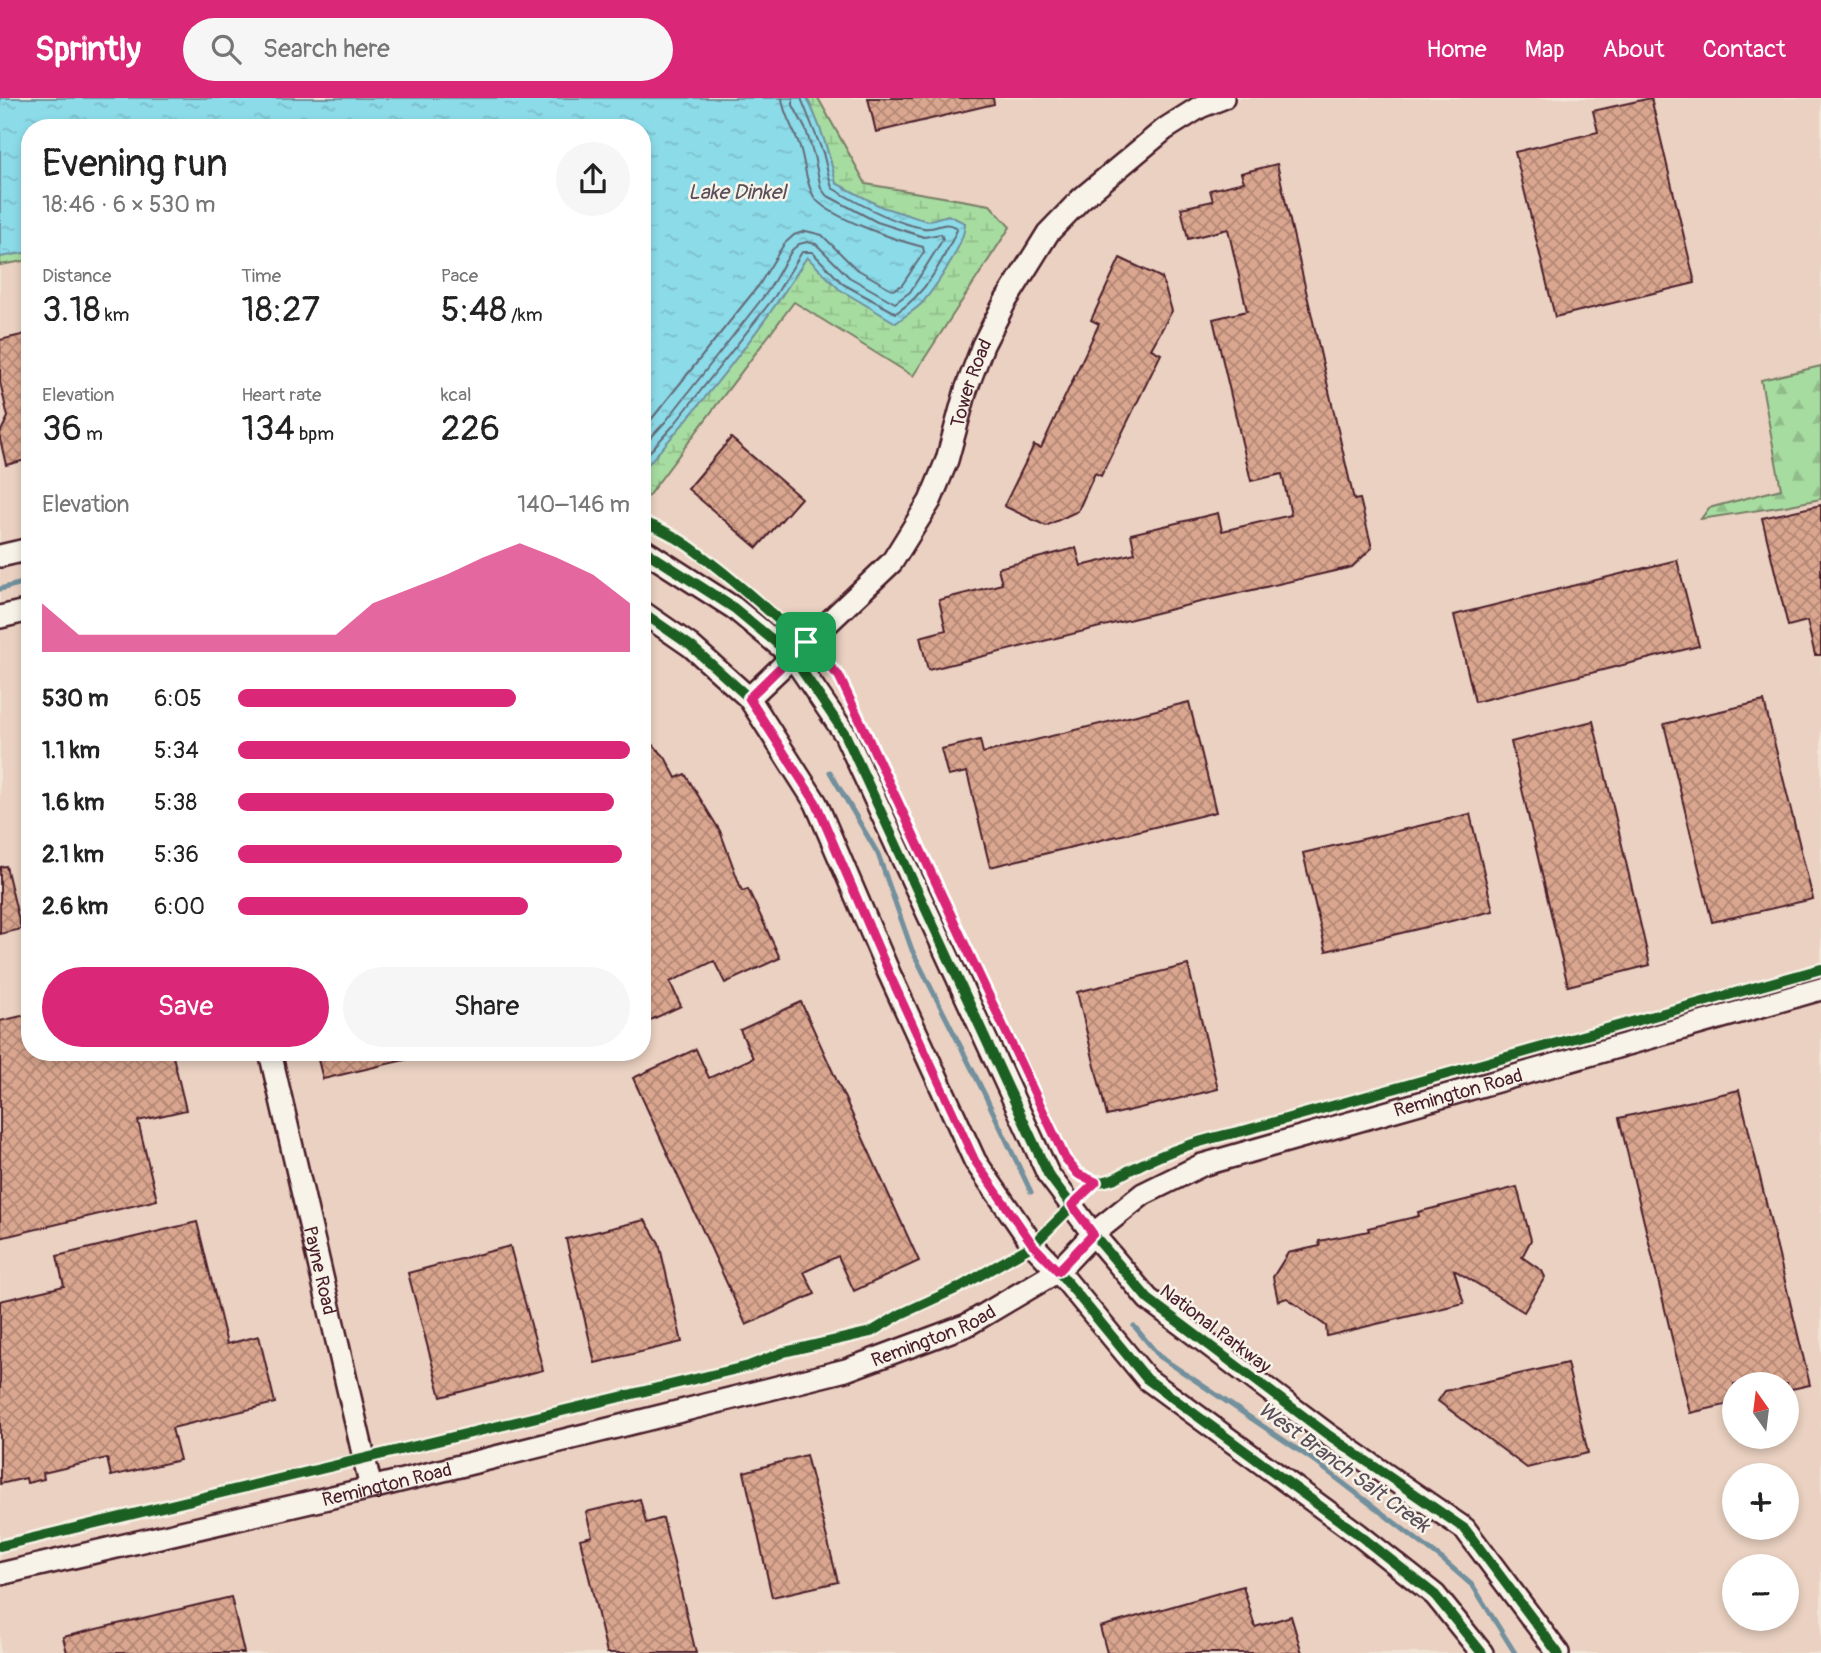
<!DOCTYPE html>
<html lang="en">
<head>
<meta charset="utf-8">
<style>
  :root { --surface:#fff; --page:#f6f6f6; --text:#222; --muted:#767676; --accent:#db2777 }
  body { margin:0; font-family:Pangolin,sans-serif; background:var(--page); color:var(--text); height:100vh; display:flex; flex-direction:column; font-size:26px; white-space:nowrap }
  * { box-sizing:border-box; margin:0 }
  p { font-size:23px; color:var(--muted) }
  .icon { flex:none; width:38px; height:38px; fill:none; stroke:currentColor; stroke-width:2; stroke-linecap:round; stroke-linejoin:round }
  .map { position:relative; flex:1; overflow:hidden }
  .side { position:absolute; left:21px; top:21px; width:630px; height:942px; display:flex; flex-direction:column; background:var(--surface); border-radius:28px; box-shadow:0 4px 10px #0003 }
  .side>* { flex:none }
  .needle { width:46px; rotate:346deg }
  .fabs { position:absolute; left:1722px; top:1274px; display:grid; gap:14px }
  .fabs a { display:grid; place-items:center; width:77px; height:77px; border-radius:50%; background:var(--surface); box-shadow:0 4px 10px #0003; font-size:35px }
  .pin { position:absolute; display:grid; place-items:center; width:60px; height:60px; color:#fff; margin:-30px; border-radius:14px; box-shadow:0 4px 10px #0006 }
  .round { display:grid; place-items:center; flex:none; width:74px; height:74px; border-radius:37px; background:var(--page) }
  .head { display:flex; align-items:center; justify-content:space-between; height:119px; padding:0 21px }
  h1 { font-size:38px; font-weight:600; line-height:52px }
  .metrics { display:grid; grid-template-columns:repeat(3,1fr); gap:10px; height:119px; padding:7px 21px }
  .metrics div { display:grid; align-content:center }
  .metrics b { font-size:35px; font-weight:600 }
  .metrics small { font-size:19px; font-weight:400 }
  .metrics p { font-size:19px }
  .chart { height:196px; padding:14px 21px }
  .chart p { display:flex; justify-content:space-between }
  .chart svg { width:100%; height:126px; margin-top:7px; fill:var(--accent); opacity:.7 }
  .button { display:flex; gap:14px; margin-top:auto; padding:14px 21px }
  .button a { flex:1; height:80px; border-radius:42px; background:var(--accent); color:#fff; font-size:28px; font-weight:600; line-height:80px; text-align:center }
  .button a+a { background:var(--page); color:var(--text) }
  ul { padding:0 21px; list-style:none; font-size:23px }
  li { display:grid; grid-template-columns:112px 84px 1fr; align-items:center; height:52px }
  li i { height:18px; border-radius:9px; background:var(--accent) }
  header { display:flex; align-items:center; gap:42px; box-sizing:border-box; height:98px; padding:0 35px; background:var(--accent); color:#fff }
  header strong { font-size:33px }
  nav { display:flex; gap:38px; margin-inline-start:auto; font-size:24px }
  .search { width:490px; height:63px; background:var(--page); display:flex; align-items:center; gap:18px; box-sizing:border-box; padding:0 24px; border-radius:38px; color:var(--muted); font-size:26px }
  .map>svg:first-child { display:block }
  .built { fill:#ead1c1; fill-rule:evenodd }
  .forest { fill:url(#forest-firs); stroke:#787e66; stroke-width:2 }
  .wetland { fill:url(#wetland-marsh); stroke:#787e66; stroke-width:2 }
  .water { fill:url(#water-ripples); stroke:#72909d; stroke-width:2 }
  .lines { fill:none; stroke-linecap:round; stroke-linejoin:round }
  .shore { stroke:#646a77; stroke-width:2 }
  .stream { stroke:#72909d; stroke-width:5 }
  .building { fill:url(#building-cross-hatch); stroke:#4a1f2b; stroke-width:2 }
  .minor-casing { stroke:#4a1f2b; stroke-width:26 }
  .minor { stroke:#f7f3e8; stroke-width:21 }
  .cycleway-casing { stroke:#f7f3e8; stroke-width:15 }
  .cycleway { stroke:#1b5e20; stroke-width:10 }
  .route-casing { stroke:#fff; stroke-width:14 }
  .route { stroke:#db2777; stroke-width:9 }
  .labels { text-anchor:middle; stroke-width:5; stroke-linejoin:round; paint-order:stroke }
  .street-label { font-size:19px; fill:#4a1f2b; stroke:#f7f3e8 }
  .water-label { font-size:21px; font-style:italic; fill:#5a4e5a; stroke:#f7f3e8 }
</style>
</head>
<body>
<header>
<strong>Sprintly</strong>
<div class="search"><svg class="icon" aria-label="search" viewBox="0 0 24 24"><circle cx="10" cy="10" r="6"/><path d="M15 15l6 6"/></svg>Search here</div>
<nav><a>Home</a><a>Map</a><a>About</a><a>Contact</a></nav>
</header>
<div class="map">
<svg width="1821" height="1555" viewBox="0 0 1821 1555">
  <defs>
    <pattern id="forest-firs" width="22" height="20" patternUnits="userSpaceOnUse" patternTransform="scale(1.75)"><rect width="22" height="20" fill="#a6dca0"/><path d="M5 1l3.5 6h-7zM16 11l3.5 6h-7z" fill="#90bc8a"/></pattern>
    <pattern id="wetland-marsh" width="20" height="14" patternUnits="userSpaceOnUse" patternTransform="scale(1.75)"><rect width="20" height="14" fill="#a6dca0"/><path d="M1 5h8M5 5V1M11 12h8M15 12V8" fill="none" stroke="#90bc8a"/></pattern>
    <pattern id="water-ripples" width="26" height="14" patternUnits="userSpaceOnUse" patternTransform="scale(1.75)"><rect width="26" height="14" fill="#8cdbe9"/><path d="M2 4q2-2 4 0t4 0M15 11q2-2 4 0t4 0" fill="none" stroke="#7abcc8"/></pattern>
    <pattern id="building-cross-hatch" width="8" height="8" patternUnits="userSpaceOnUse" patternTransform="scale(1.75)"><rect width="8" height="8" fill="#daa68f"/><path d="M0 0l8 8M0 8l8-8" fill="none" stroke="#b38775"/></pattern>
  </defs>
  <rect width="100%" height="100%" fill="#f1e4d6"/>
  <filter id="ink" filterUnits="userSpaceOnUse"><feTurbulence type="fractalNoise" baseFrequency=".0143" numOctaves="2"/><feDisplacementMap in="SourceGraphic" scale="14" xChannelSelector="R" yChannelSelector="G"/><feConvolveMatrix kernelMatrix="1 2 1 2 8 2 1 2 1" color-interpolation-filters="sRGB"/></filter>
  <g filter="url(#ink)">
    <!-- built -->
    <path class="built" d="M0,0H1821V1555H0ZM30,30H642V954H30ZM1734,1286H1787V1339H1734ZM1734,1377H1787V1430H1734ZM1734,1468H1787V1521H1734Z"/>
    <!-- forest -->
    <polygon class="forest" points="1821,268 1821,401 1785,408 1701,421 1709,410 1781,391 1761,282"/>
    <!-- wetland -->
    <polygon class="wetland" points="0,0 818,0 866,86 990,107 1010,129 913,278 794,204 642,406 642,30 30,30 30,162 0,167"/>
    <!-- water -->
    <path class="water" d="M0,0H807C821,28 829,54 836,85L882,109L927,123L948,117L965,125C965,146 937,187 923,204C916,212 904,218 896,225L839,191L807,159C760,235 702,306 642,373V30H30V154L0,159Z"/>
    <g class="lines">
      <!-- shore -->
      <g class="shore">
        <path d="M642,333L759,187L784,146L794,137L806,133L822,137L855,170L893,192L902,187L924,154L923,149C899,143 827,119 814,99C805,84 805,62 799,46C794,31 783,16 782,0"/>
        <polyline points="642,349 666,323 768,193 792,152 799,146 807,144 816,146 849,179 895,205 910,194 943,141 941,136 924,139 877,124 826,97 821,90 814,58 806,32 793,7 793,0"/>
        <path d="M642,362L673,328L775,198L802,154H812L843,186L896,215C926,196 942,164 957,132L956,129C942,122 938,132 924,130C896,126 857,105 832,90L823,55L801,0"/>
      </g>
      <!-- stream -->
      <g class="stream">
        <polyline points="0,491 30,483"/>
        <polyline points="830,674 878,756 912,852 984,995 1031,1094"/>
        <polyline points="1134,1228 1159,1258 1313,1362 1442,1461 1473,1488 1515,1555"/>
      </g>
    </g>
    <!-- building -->
    <g class="building">
      <polygon points="868,0 993,0 994,6 876,34"/>
      <polygon points="1651,0 1695,185 1555,219 1515,54 1598,34 1593,13"/>
      <polygon points="1277,66 1354,402 1360,401 1372,450 1352,469 1196,505 928,572 920,539 946,532 939,502 1002,486 998,470 1076,450 1081,468 1135,455 1131,436 1218,415 1222,433 1291,417 1282,376 1251,383 1213,221 1247,213 1228,131 1188,141 1181,110 1213,103 1210,92 1244,84 1241,75"/>
      <polygon points="1120,160 1162,180 1172,213 1151,251 1161,256 1101,378 1095,375 1078,413 1046,428 1004,408 1034,347 1041,350 1099,226 1091,222"/>
      <polygon points="30,235 30,361 6,367 0,341 0,335 8,319 0,284 0,242"/>
      <polygon points="731,340 801,400 757,450 688,391"/>
      <polygon points="1821,407 1821,557 1815,557 1807,523 1788,528 1762,420"/>
      <polygon points="1677,462 1699,548 1475,604 1454,517"/>
      <polygon points="1764,603 1813,801 1712,824 1664,626"/>
      <polygon points="1189,604 1216,714 990,769 967,674 948,678 941,651 980,642 983,655"/>
      <polygon points="1593,623 1650,867 1568,888 1511,644"/>
      <polygon points="642,635 665,659 676,680 685,676 720,733 742,793 748,791 780,860 725,885 714,863 670,884 681,908 642,926"/>
      <polygon points="1470,716 1493,813 1326,853 1303,755"/>
      <polygon points="6,768 21,831 0,836 0,769"/>
      <polygon points="1188,867 1218,991 1107,1018 1077,894"/>
      <polygon points="801,904 919,1163 854,1193 838,1158 804,1174 815,1196 746,1227 633,980 696,951 709,980 753,960 740,932"/>
      <polygon points="30,916 30,954 172,954 186,1012 138,1023 157,1102 0,1140 0,923"/>
      <polygon points="316,954 413,954 413,960 323,981"/>
      <polygon points="1739,992 1810,1287 1787,1292 1787,1286 1734,1286 1734,1305 1690,1315 1619,1020"/>
      <polygon points="1517,1089 1531,1142 1522,1159 1542,1173 1545,1179 1524,1214 1454,1172 1464,1205 1327,1238 1326,1228 1287,1200 1278,1203 1273,1179 1288,1155 1320,1148 1319,1143 1369,1133 1368,1130 1419,1118 1418,1114"/>
      <polygon points="645,1122 659,1145 682,1244 595,1265 566,1141"/>
      <polygon points="197,1124 227,1246 259,1238 275,1305 172,1330 180,1362 111,1378 107,1360 43,1375 44,1381 27,1385 26,1380 0,1386 0,1203 64,1188 57,1158"/>
      <polygon points="510,1148 543,1272 441,1299 408,1175"/>
      <polygon points="1567,1265 1588,1355 1527,1370 1438,1303 1445,1293"/>
      <polygon points="806,1357 838,1484 772,1499 744,1374"/>
      <polygon points="640,1401 646,1425 663,1420 696,1555 607,1555 580,1441 592,1438 586,1414"/>
      <polygon points="1243,1488 1255,1529 1291,1518 1302,1555 1107,1555 1100,1529"/>
      <polygon points="231,1499 244,1555 67,1555 63,1539"/>
    </g>
    <g class="lines">
      <defs>
        <g id="minor">
          <polyline points="642,451 734,510 792,558 845,636 1048,1076 1093,1136 1148,1201 1327,1336 1465,1431 1558,1555"/>
          <polyline points="0,458 30,451"/>
          <polyline points="642,514 691,548 749,600 816,705 889,875 975,1063 1033,1147 1058,1173 1147,1281 1358,1436 1435,1497 1482,1555"/>
          <polyline points="0,519 30,512"/>
          <path id="s1" d="M749,600L892,464L930,403L947,362L966,292L983,247L1005,204L1048,135L1081,101L1165,31L1200,9L1223,0"/>
          <path id="s2" d="M270,954L371,1390"/>
          <path id="s3" d="M0,1476L371,1390L846,1272L967,1227L1058,1173L1093,1136L1143,1096L1202,1067L1821,891"/>
        </g>
      </defs>
      <!-- minor casing -->
      <use href="#minor" class="minor-casing"/>
      <!-- minor -->
      <use href="#minor" class="minor"/>
      <defs>
        <g id="cycleway">
          <path d="M642,424C673,433 701,457 725,476C765,509 803,542 839,578L1064,1060C1073,1070 1081,1080 1094,1083C1107,1086 1119,1078 1130,1072C1169,1052 1201,1042 1243,1033L1821,871"/>
          <polyline points="642,451 734,510 792,558 845,636 1048,1076 1093,1136 1148,1201 1327,1336 1465,1431 1558,1555"/>
          <polyline points="642,514 691,548 749,600 816,705 889,875 975,1063 1033,1147 1058,1173 1147,1281 1358,1436 1435,1497 1482,1555"/>
          <polyline points="0,1448 749,1268 784,1254 871,1234 901,1216 960,1189 1033,1147 1096,1084"/>
        </g>
      </defs>
      <!-- cycleway casing -->
      <use href="#cycleway" class="cycleway-casing"/>
      <!-- cycleway -->
      <use href="#cycleway" class="cycleway"/>
    </g>
  </g>
  <g class="lines" filter="url(#ink)">
    <defs>
      <polygon id="route" points="806,544 839,578 1065,1060 1078,1076 1096,1084 1072,1107 1093,1136 1058,1173 1033,1147 975,1063 889,875 816,705 749,600"/>
    </defs>
    <!-- route casing -->
    <use href="#route" class="route-casing"/>
    <!-- route -->
    <use href="#route" class="route"/>
  </g>
  <g class="labels">
    <!-- street labels -->
    <g class="street-label">
      <text dy="7" stroke="none"><textPath href="#s1" startOffset="394">Tower Road</textPath></text>
      <text dy="7" stroke="none"><textPath href="#s3" startOffset="1552">Remington Road</textPath></text>
      <text dy="7" stroke="none"><textPath href="#s2" startOffset="224">Payne Road</textPath></text>
      <text transform="translate(1216 1230) rotate(37)" y="7">National Parkway</text>
      <text dy="7" stroke="none"><textPath href="#s3" startOffset="964">Remington Road</textPath></text>
      <text dy="7" stroke="none"><textPath href="#s3" startOffset="397">Remington Road</textPath></text>
    </g>
    <!-- water labels -->
    <g class="water-label">
      <text x="737" y="101">Lake Dinkel</text>
      <text transform="translate(1344 1369) rotate(36)" y="7">West Branch Salt Creek</text>
    </g>
  </g>
</svg>
<div class="fabs">
<a><svg class="needle" viewBox="-14 -14 28 28"><path d="M0-13l5 13h-10z" fill="#e53935"/><path d="M0 13l5-13h-10z" fill="#767676"/></svg></a>
<a>+</a>
<a>−</a>
</div>
<div class="pin" style="left:806px;top:544px;background:#1e9e55"><svg class="icon" aria-label="arrive" viewBox="0 0 24 24"><path d="M6 21V4h12l-3 4 3 4H6"/></svg></div>
<section class="side">
<div class="head"><div><h1>Evening run</h1><p>18:46 · 6 × 530 m</p></div><a class="round"><svg class="icon" aria-label="share" viewBox="0 0 24 24"><path d="M12 15V3M7 8l5-5 5 5M5 13v7h14v-7"/></svg></a></div>
<div class="metrics">
<div><p>Distance</p><b>3.18<small> km</small></b></div>
<div><p>Time</p><b>18:27</b></div>
<div><p>Pace</p><b>5:48<small> /km</small></b></div>
</div>
<div class="metrics">
<div><p>Elevation</p><b>36<small> m</small></b></div>
<div><p>Heart rate</p><b>134<small> bpm</small></b></div>
<div><p>kcal</p><b>226</b></div>
</div>
<div class="chart"><p><span>Elevation</span>140–146 m</p>
<svg viewBox="0 0 160 44" preserveAspectRatio="none"><path d="M0 44V27L10 38L20 38L30 38L40 38L50 38L60 38L70 38L80 38L90 27L100 22L110 17L120 11L130 6L140 11L150 17L160 27V44z"/></svg>
</div>
<ul>
<li><b>530 m</b>6:05<i style="width:71%"></i></li>
<li><b>1.1 km</b>5:34<i style="width:100%"></i></li>
<li><b>1.6 km</b>5:38<i style="width:96%"></i></li>
<li><b>2.1 km</b>5:36<i style="width:98%"></i></li>
<li><b>2.6 km</b>6:00<i style="width:74%"></i></li>
</ul>
<div class="button"><a>Save</a><a>Share</a></div>
</section>
</div>
</body>
</html>
